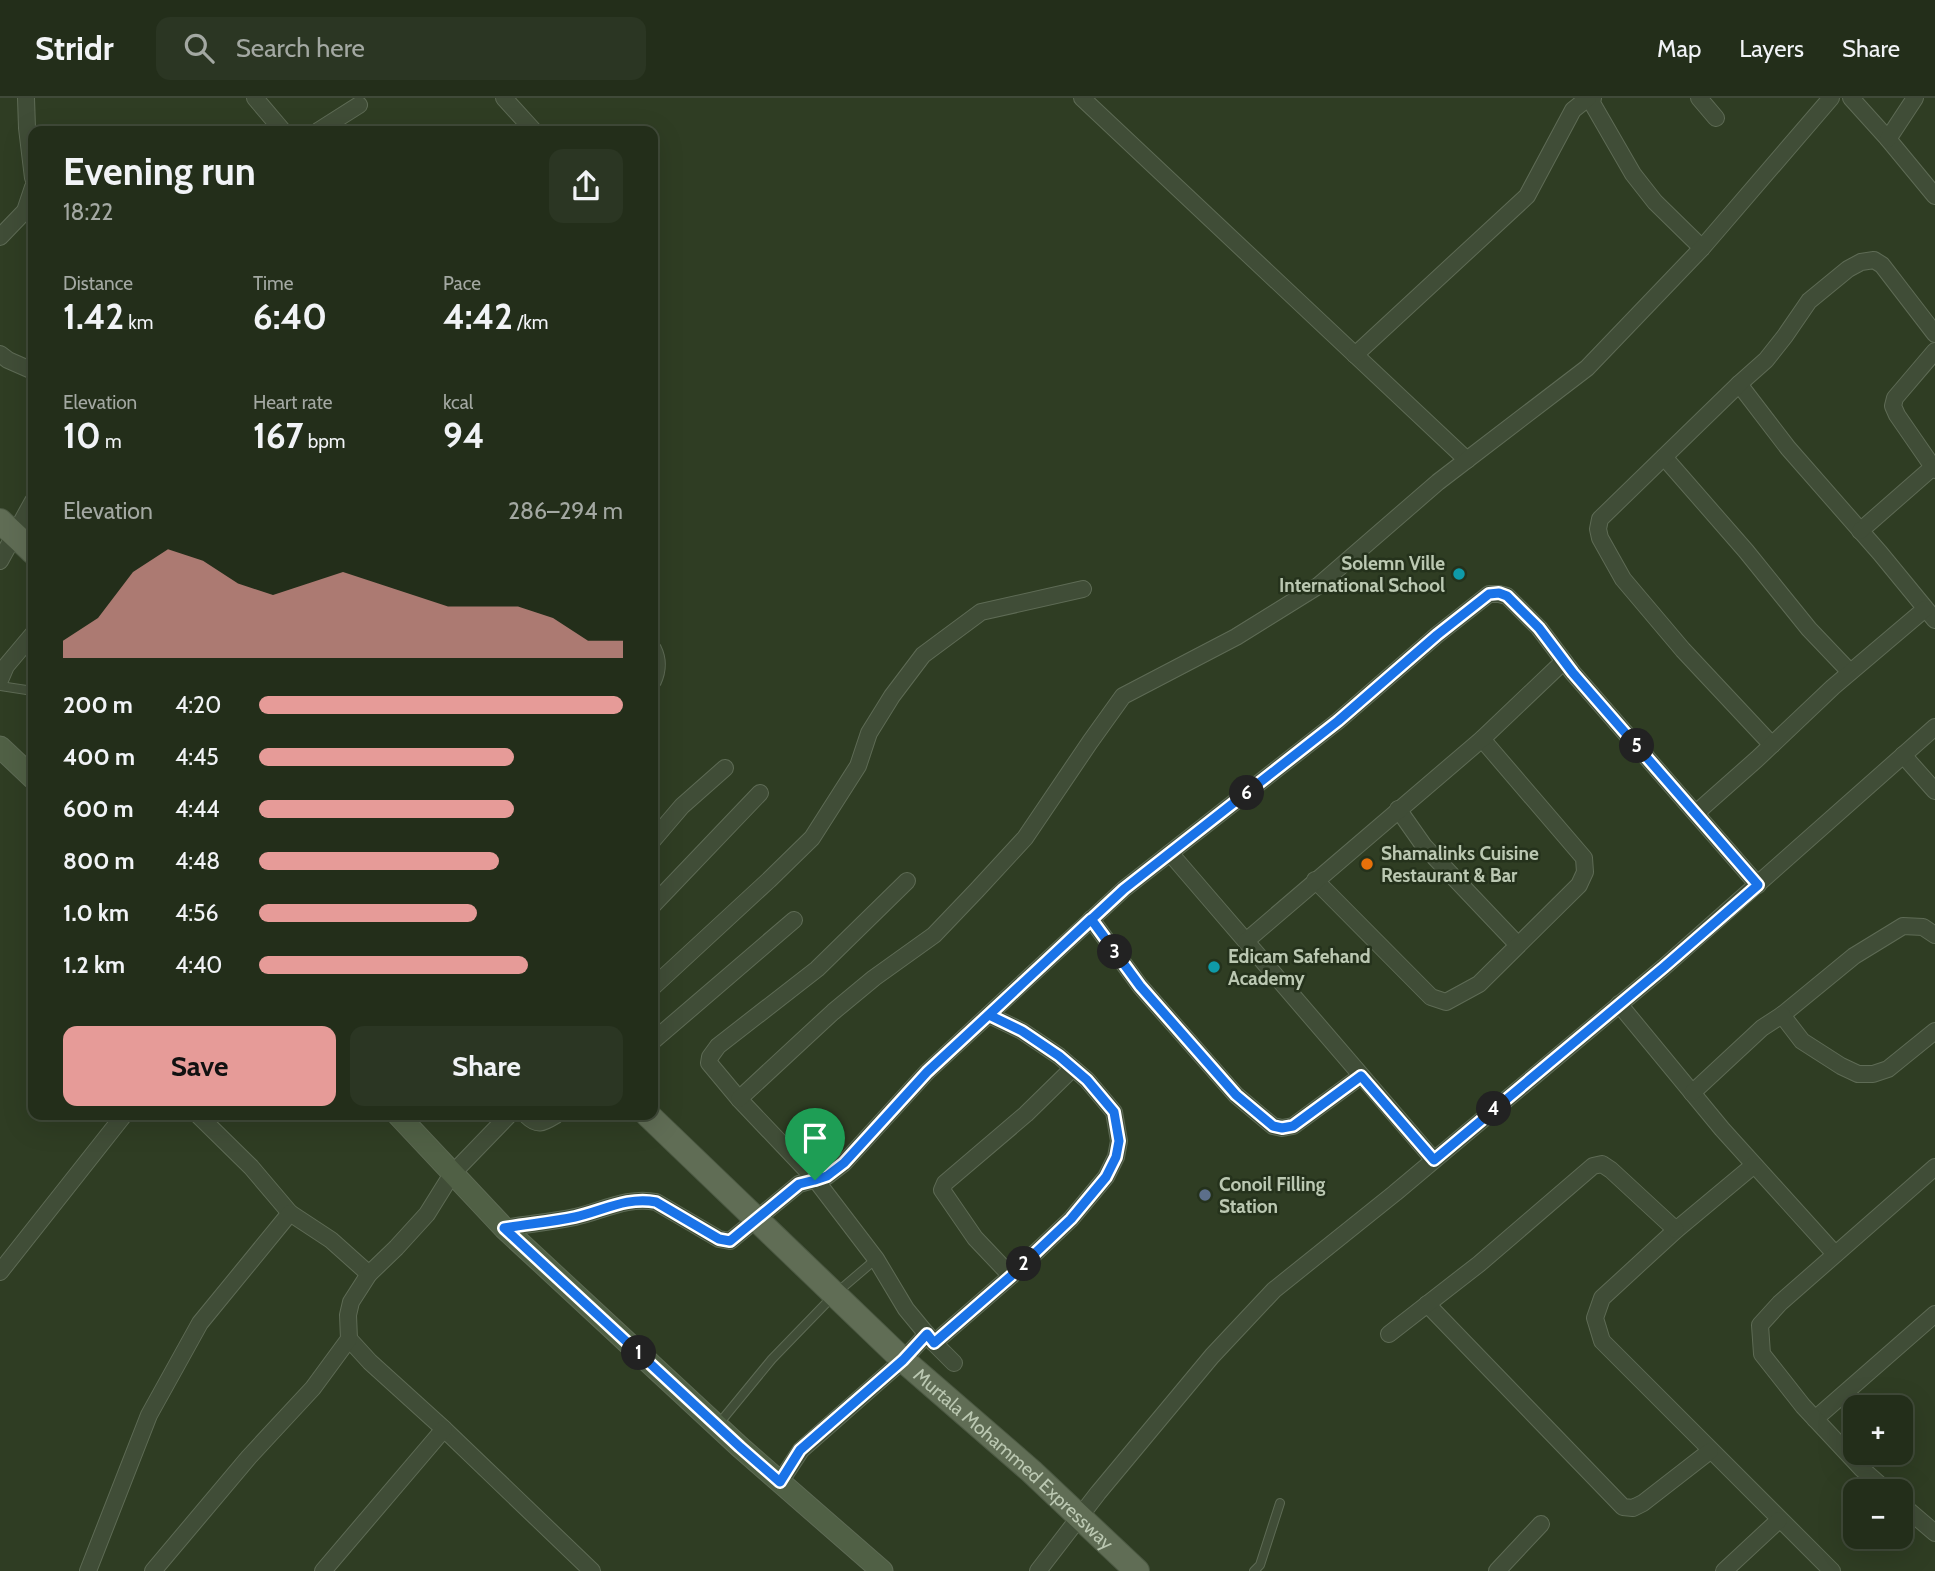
<!DOCTYPE html>
<html lang="en">
<head>
<meta charset="utf-8">
<style>
  :root { --surface:#232e1a; --page:#2b3623; --text:#f1f3f6; --muted:#a3a8a2; --line:#404a39; --accent:#e69b98 }
  body { margin:0; font-family:Cabin,sans-serif; background:var(--page); color:var(--text); height:100vh; display:flex; flex-direction:column; font-size:26px; white-space:nowrap }
  * { box-sizing:border-box; margin:0 }
  p { font-size:23px; color:var(--muted) }
  .icon { flex:none; width:38px; height:38px; fill:none; stroke:currentColor; stroke-width:2; stroke-linecap:round; stroke-linejoin:round }
  .map { position:relative; flex:1; overflow:hidden }
  .sheet { position:absolute; left:28px; top:28px; width:630px; height:994px; display:flex; flex-direction:column; background:var(--surface); border-radius:14px; box-shadow:0 7px 28px #0002,0 0 0 2px var(--line) }
  .sheet>* { flex:none }
  .fabs { position:absolute; left:1843px; top:1297px; display:grid; gap:14px }
  .fabs a { display:grid; place-items:center; width:70px; height:70px; border-radius:14px; background:var(--surface); box-shadow:0 7px 28px #0002,0 0 0 2px var(--line); font-size:35px }
  .pin { position:absolute; display:grid; place-items:center; width:60px; height:60px; color:#fff; margin:-72px -30px; border-radius:50% 50% 50% 0; rotate:-45deg; box-shadow:0 0 7px #0007 }
  .pin .icon { rotate:45deg }
  .km { position:absolute; width:35px; height:35px; margin:-18px; border-radius:50%; background:#222; color:#fff; font-size:19px; line-height:35px; text-align:center }
  .round { display:grid; place-items:center; flex:none; width:74px; height:74px; border-radius:14px; background:var(--page) }
  .summary { display:flex; align-items:center; justify-content:space-between; height:119px; padding:0 35px }
  h1 { font-size:38px; font-weight:800; line-height:52px }
  .metrics { display:grid; grid-template-columns:repeat(3,1fr); gap:10px; height:119px; padding:7px 35px }
  .metrics div { display:grid; align-content:center }
  .metrics b { font-size:35px; font-weight:800 }
  .metrics small { font-size:19px; font-weight:400 }
  .metrics p { font-size:19px }
  .chart { height:196px; padding:14px 35px }
  .chart p { display:flex; justify-content:space-between }
  .chart svg { width:100%; height:126px; margin-top:7px; fill:var(--accent); opacity:.7 }
  .cta { display:flex; gap:14px; margin-top:auto; padding:14px 35px }
  .cta a { flex:1; height:80px; border-radius:14px; background:var(--accent); color:#111; font-size:28px; font-weight:800; line-height:80px; text-align:center }
  .cta a+a { background:var(--page); color:var(--text) }
  ul { padding:0 35px; list-style:none; font-size:23px }
  li { display:grid; grid-template-columns:112px 84px 1fr; align-items:center; height:52px }
  li i { height:18px; border-radius:9px; background:var(--accent) }
  header { display:flex; align-items:center; gap:42px; box-sizing:border-box; height:98px; padding:0 35px; background:var(--surface); border-bottom:2px solid var(--line) }
  header strong { font-size:33px }
  nav { display:flex; gap:38px; margin-inline-start:auto; font-size:24px }
  .search { width:490px; height:63px; background:var(--page); display:flex; align-items:center; gap:18px; box-sizing:border-box; padding:0 24px; border-radius:14px; color:var(--muted); font-size:26px }
  .map>svg:first-child { display:block }
  .lines { fill:none; stroke-linecap:round; stroke-linejoin:round }
  .lane-casing { stroke:#5e6b55; stroke-width:10 }
  .street-casing { stroke:#5e6b55; stroke-width:18 }
  .secondary-casing { stroke:#5e6b55; stroke-width:23 }
  .primary-casing { stroke:#4c5943; stroke-width:26 }
  .lane { stroke:#404d37; stroke-width:8 }
  .street { stroke:#404d37; stroke-width:16 }
  .secondary { stroke:#506045; stroke-width:21 }
  .primary { stroke:#606d55; stroke-width:24 }
  .route-casing { stroke:#fff; stroke-width:14 }
  .route { stroke:#1a73e8; stroke-width:9 }
  .culture-dot { fill:#0f9aa8; stroke:#25321c; stroke-width:2.5 }
  .food-dot { fill:#e8710a; stroke:#25321c; stroke-width:2.5 }
  .service-dot { fill:#5c6f8a; stroke:#25321c; stroke-width:2.5 }
  .labels { text-anchor:middle; stroke-width:5; stroke-linejoin:round; paint-order:stroke }
  .poi-label { font-size:19px; font-weight:bold; fill:#bbc8b2; stroke:#25321c; text-anchor:start }
  .street-label { font-size:19px; fill:#bbc8b2; stroke:#25321c }
</style>
</head>
<body>
<header>
<strong>Stridr</strong>
<div class="search"><svg class="icon" aria-label="search" viewBox="0 0 24 24"><circle cx="10" cy="10" r="6"/><path d="M15 15l6 6"/></svg>Search here</div>
<nav><a>Map</a><a>Layers</a><a>Share</a></nav>
</header>
<div class="map">
<svg width="1935" height="1473" viewBox="0 0 1935 1473">
  <rect width="100%" height="100%" fill="#2f3d23"/>
  <g class="lines">
    <defs>
      <g id="lane">
        <polyline points="0,588 33,593"/>
        <polyline points="717,1328 772,1261 835,1196 876,1161"/>
        <polyline points="1254,1473 1260,1467 1280,1405"/>
      </g>
      <g id="street">
        <polyline points="26,0 27,30 33,80"/>
        <polyline points="255,0 283,33"/>
        <polyline points="504,0 534,33"/>
        <polyline points="1082,0 1467,362"/>
        <polyline points="1593,0 1592,5 1633,76 1655,104 1702,150"/>
        <polyline points="1699,0 1716,20"/>
        <polyline points="1851,0 1888,41 1935,98"/>
        <polyline points="318,33 359,7"/>
        <polyline points="1888,41 1915,0"/>
        <polyline points="0,139 25,113 33,89"/>
        <polyline points="1935,253 1895,300 1893,308 1897,317 1935,372"/>
        <polyline points="0,256 8,262 33,273"/>
        <polyline points="1355,257 1527,98 1573,12 1588,0"/>
        <polyline points="1739,286 1788,350 1880,455 1935,522"/>
        <polyline points="1664,359 1746,453 1809,531 1850,574"/>
        <polyline points="1860,433 1933,369"/>
        <polyline points="0,463 33,403"/>
        <path d="M653,551C658,561 658,572 653,583"/>
        <polyline points="0,582 6,568 33,536"/>
        <polyline points="1772,647 1683,552 1623,481 1600,440 1598,431 1600,421 1739,286 1766,262 1785,238 1809,203 1848,171 1861,164 1874,162 1882,167 1935,236"/>
        <polyline points="1903,657 1935,693"/>
        <polyline points="1398,711 1424,748 1518,847"/>
        <polyline points="1696,715 1757,661 1833,589 1925,511"/>
        <polyline points="653,742 682,708 725,670"/>
        <polyline points="1170,755 1434,1062"/>
        <polyline points="1315,782 1431,899 1446,904 1479,886 1579,787 1585,774 1584,760 1482,641"/>
        <polyline points="907,783 817,871 718,948 710,959 709,965 739,1001 815,1081 876,1161 906,1211 934,1245 954,1265"/>
        <polyline points="653,807 760,695"/>
        <polyline points="1091,821 1140,888 1236,997 1273,1028 1282,1030 1293,1028 1361,978"/>
        <polyline points="1246,843 1482,641 1564,563"/>
        <polyline points="653,889 769,782 812,740 858,668 869,635 892,598 923,557 981,514 1083,491"/>
        <polyline points="1619,906 1722,1031 1835,1156"/>
        <polyline points="1782,917 1854,858 1903,828 1923,829 1935,837"/>
        <polyline points="653,943 794,822"/>
        <polyline points="1692,995 1762,930 1782,917 1802,943 1841,968 1858,976 1873,976 1888,971 1935,933"/>
        <polyline points="739,1001 833,914 874,880 934,837 977,792 1025,740 1090,644 1123,598 1236,539 1318,488 1438,384 1587,270 1702,150 1831,0"/>
        <polyline points="198,1017 251,1069 290,1115"/>
        <path d="M526,1017C538,1029 543,1025 556,1017"/>
        <polyline points="1754,1067 1676,1132 1602,1200 1595,1220 1602,1243 1832,1473"/>
        <path d="M504,1130C527,1126 552,1124 575,1119C602,1113 628,1098 656,1104L719,1141L730,1143L799,1086L827,1078L844,1065L927,974L1124,791L1338,623L1437,537L1489,496H1499L1507,498L1539,530L1573,575L1758,787"/>
        <polyline points="0,1174 124,1017"/>
        <polyline points="1011,1178 975,1140 942,1092 945,1085 1026,1016 1073,970"/>
        <polyline points="1427,1206 1623,1409 1633,1410 1643,1405 1710,1353"/>
        <polyline points="1389,1236 1479,1166 1593,1068 1602,1066 1611,1072 1676,1132"/>
        <polyline points="349,1241 370,1264 444,1331 592,1473"/>
        <polyline points="934,1245 1011,1178 1071,1121 1106,1079 1116,1059 1119,1043 1114,1014 1087,982 1059,958 1022,933 989,917"/>
        <polyline points="1815,1321 1935,1216"/>
        <polyline points="780,1384 801,1352 903,1262 927,1236"/>
        <polyline points="1887,1393 1862,1371 1803,1308 1762,1256 1760,1227 1780,1205 1935,1069"/>
        <polyline points="1900,1405 1935,1435"/>
        <polyline points="88,1473 149,1317 200,1225 290,1115 331,1142 369,1176"/>
        <polyline points="153,1473 249,1359 313,1290 349,1241 348,1217 351,1204 369,1176 396,1150 427,1116 452,1076 509,1017"/>
        <polyline points="323,1473 444,1331"/>
        <polyline points="1038,1473 1098,1395 1212,1258 1274,1192 1395,1095 1664,869 1935,629"/>
        <polyline points="1497,1473 1541,1426"/>
        <polyline points="1724,1473 1779,1422"/>
      </g>
      <g id="secondary">
        <polyline points="0,649 33,680"/>
        <polyline points="398,1017 504,1130 740,1349 882,1473"/>
      </g>
      <g id="primary">
        <polyline points="0,423 33,454"/>
        <path id="s1" d="M648,1017L903,1262L1031,1373L1137,1473"/>
      </g>
    </defs>
    <!-- lane casing -->
    <use href="#lane" class="lane-casing"/>
    <!-- street casing -->
    <use href="#street" class="street-casing"/>
    <!-- secondary casing -->
    <use href="#secondary" class="secondary-casing"/>
    <!-- primary casing -->
    <use href="#primary" class="primary-casing"/>
    <!-- lane -->
    <use href="#lane" class="lane"/>
    <!-- street -->
    <use href="#street" class="street"/>
    <!-- secondary -->
    <use href="#secondary" class="secondary"/>
    <!-- primary -->
    <use href="#primary" class="primary"/>
  </g>
  <g class="lines">
    <defs>
      <path id="route" d="M815,1082L799,1086L730,1143L719,1141L656,1104C628,1098 602,1113 575,1119C552,1124 527,1126 504,1130L740,1349L780,1384L800,1352L903,1262L927,1236L934,1245L1011,1178L1071,1121L1106,1079L1116,1059L1119,1043L1114,1014L1087,982L1059,958L1022,933L989,917L1091,821L1140,888L1236,997L1273,1028L1282,1030L1293,1028L1361,978L1434,1062L1664,869L1758,787L1573,575L1539,530L1507,498L1499,495L1489,496L1437,537L1338,623L1124,791L927,974L844,1065L827,1078L815,1082"/>
    </defs>
    <!-- route casing -->
    <use href="#route" class="route-casing"/>
    <!-- route -->
    <use href="#route" class="route"/>
  </g>
  <!-- markers -->
  <g class="culture-dot">
    <circle cx="1459" cy="476" r="7"/>
    <circle cx="1214" cy="869" r="7"/>
  </g>
  <circle class="food-dot" cx="1367" cy="766" r="7"/>
  <circle class="service-dot" cx="1205" cy="1097" r="7"/>
  <g class="labels">
    <!-- poi labels -->
    <g class="poi-label">
      <text x="1445" y="472" text-anchor="end">Solemn Ville<tspan x="1445" dy="22">International School</tspan></text>
      <text x="1381" y="762">Shamalinks Cuisine<tspan x="1381" dy="22">Restaurant &amp; Bar</tspan></text>
      <text x="1228" y="865">Edicam Safehand<tspan x="1228" dy="22">Academy</tspan></text>
      <text x="1219" y="1093">Conoil Filling<tspan x="1219" dy="22">Station</tspan></text>
    </g>
    <!-- street labels -->
    <g class="street-label">
      <text dy="7" stroke="none"><textPath href="#s1" startOffset="502">Murtala Mohammed Expressway</textPath></text>
    </g>
  </g>
</svg>
<div class="fabs">
<a>+</a>
<a>−</a>
</div>
<div class="pin" style="left:815px;top:1082px;background:#1e9e55"><svg class="icon" aria-label="arrive" viewBox="0 0 24 24"><path d="M6 21V4h12l-3 4 3 4H6"/></svg></div>
<b class="km" style="left:639px;top:1255px">1</b>
<b class="km" style="left:1024px;top:1166px">2</b>
<b class="km" style="left:1115px;top:854px">3</b>
<b class="km" style="left:1494px;top:1011px">4</b>
<b class="km" style="left:1637px;top:648px">5</b>
<b class="km" style="left:1247px;top:695px">6</b>
<section class="sheet">
<div class="summary"><div><h1>Evening run</h1><p>18:22</p></div><a class="round"><svg class="icon" aria-label="share" viewBox="0 0 24 24"><path d="M12 15V3M7 8l5-5 5 5M5 13v7h14v-7"/></svg></a></div>
<div class="metrics">
<div><p>Distance</p><b>1.42<small> km</small></b></div>
<div><p>Time</p><b>6:40</b></div>
<div><p>Pace</p><b>4:42<small> /km</small></b></div>
</div>
<div class="metrics">
<div><p>Elevation</p><b>10<small> m</small></b></div>
<div><p>Heart rate</p><b>167<small> bpm</small></b></div>
<div><p>kcal</p><b>94</b></div>
</div>
<div class="chart"><p><span>Elevation</span>286–294 m</p>
<svg viewBox="0 0 160 44" preserveAspectRatio="none"><path d="M0 44V38L10 30L20 14L30 6L40 10L50 18L60 22L70 18L80 14L90 18L100 22L110 26L120 26L130 26L140 30L150 38L160 38V44z"/></svg>
</div>
<ul>
<li><b>200 m</b>4:20<i style="width:100%"></i></li>
<li><b>400 m</b>4:45<i style="width:70%"></i></li>
<li><b>600 m</b>4:44<i style="width:70%"></i></li>
<li><b>800 m</b>4:48<i style="width:66%"></i></li>
<li><b>1.0 km</b>4:56<i style="width:60%"></i></li>
<li><b>1.2 km</b>4:40<i style="width:74%"></i></li>
</ul>
<div class="cta"><a>Save</a><a>Share</a></div>
</section>
</div>
</body>
</html>
